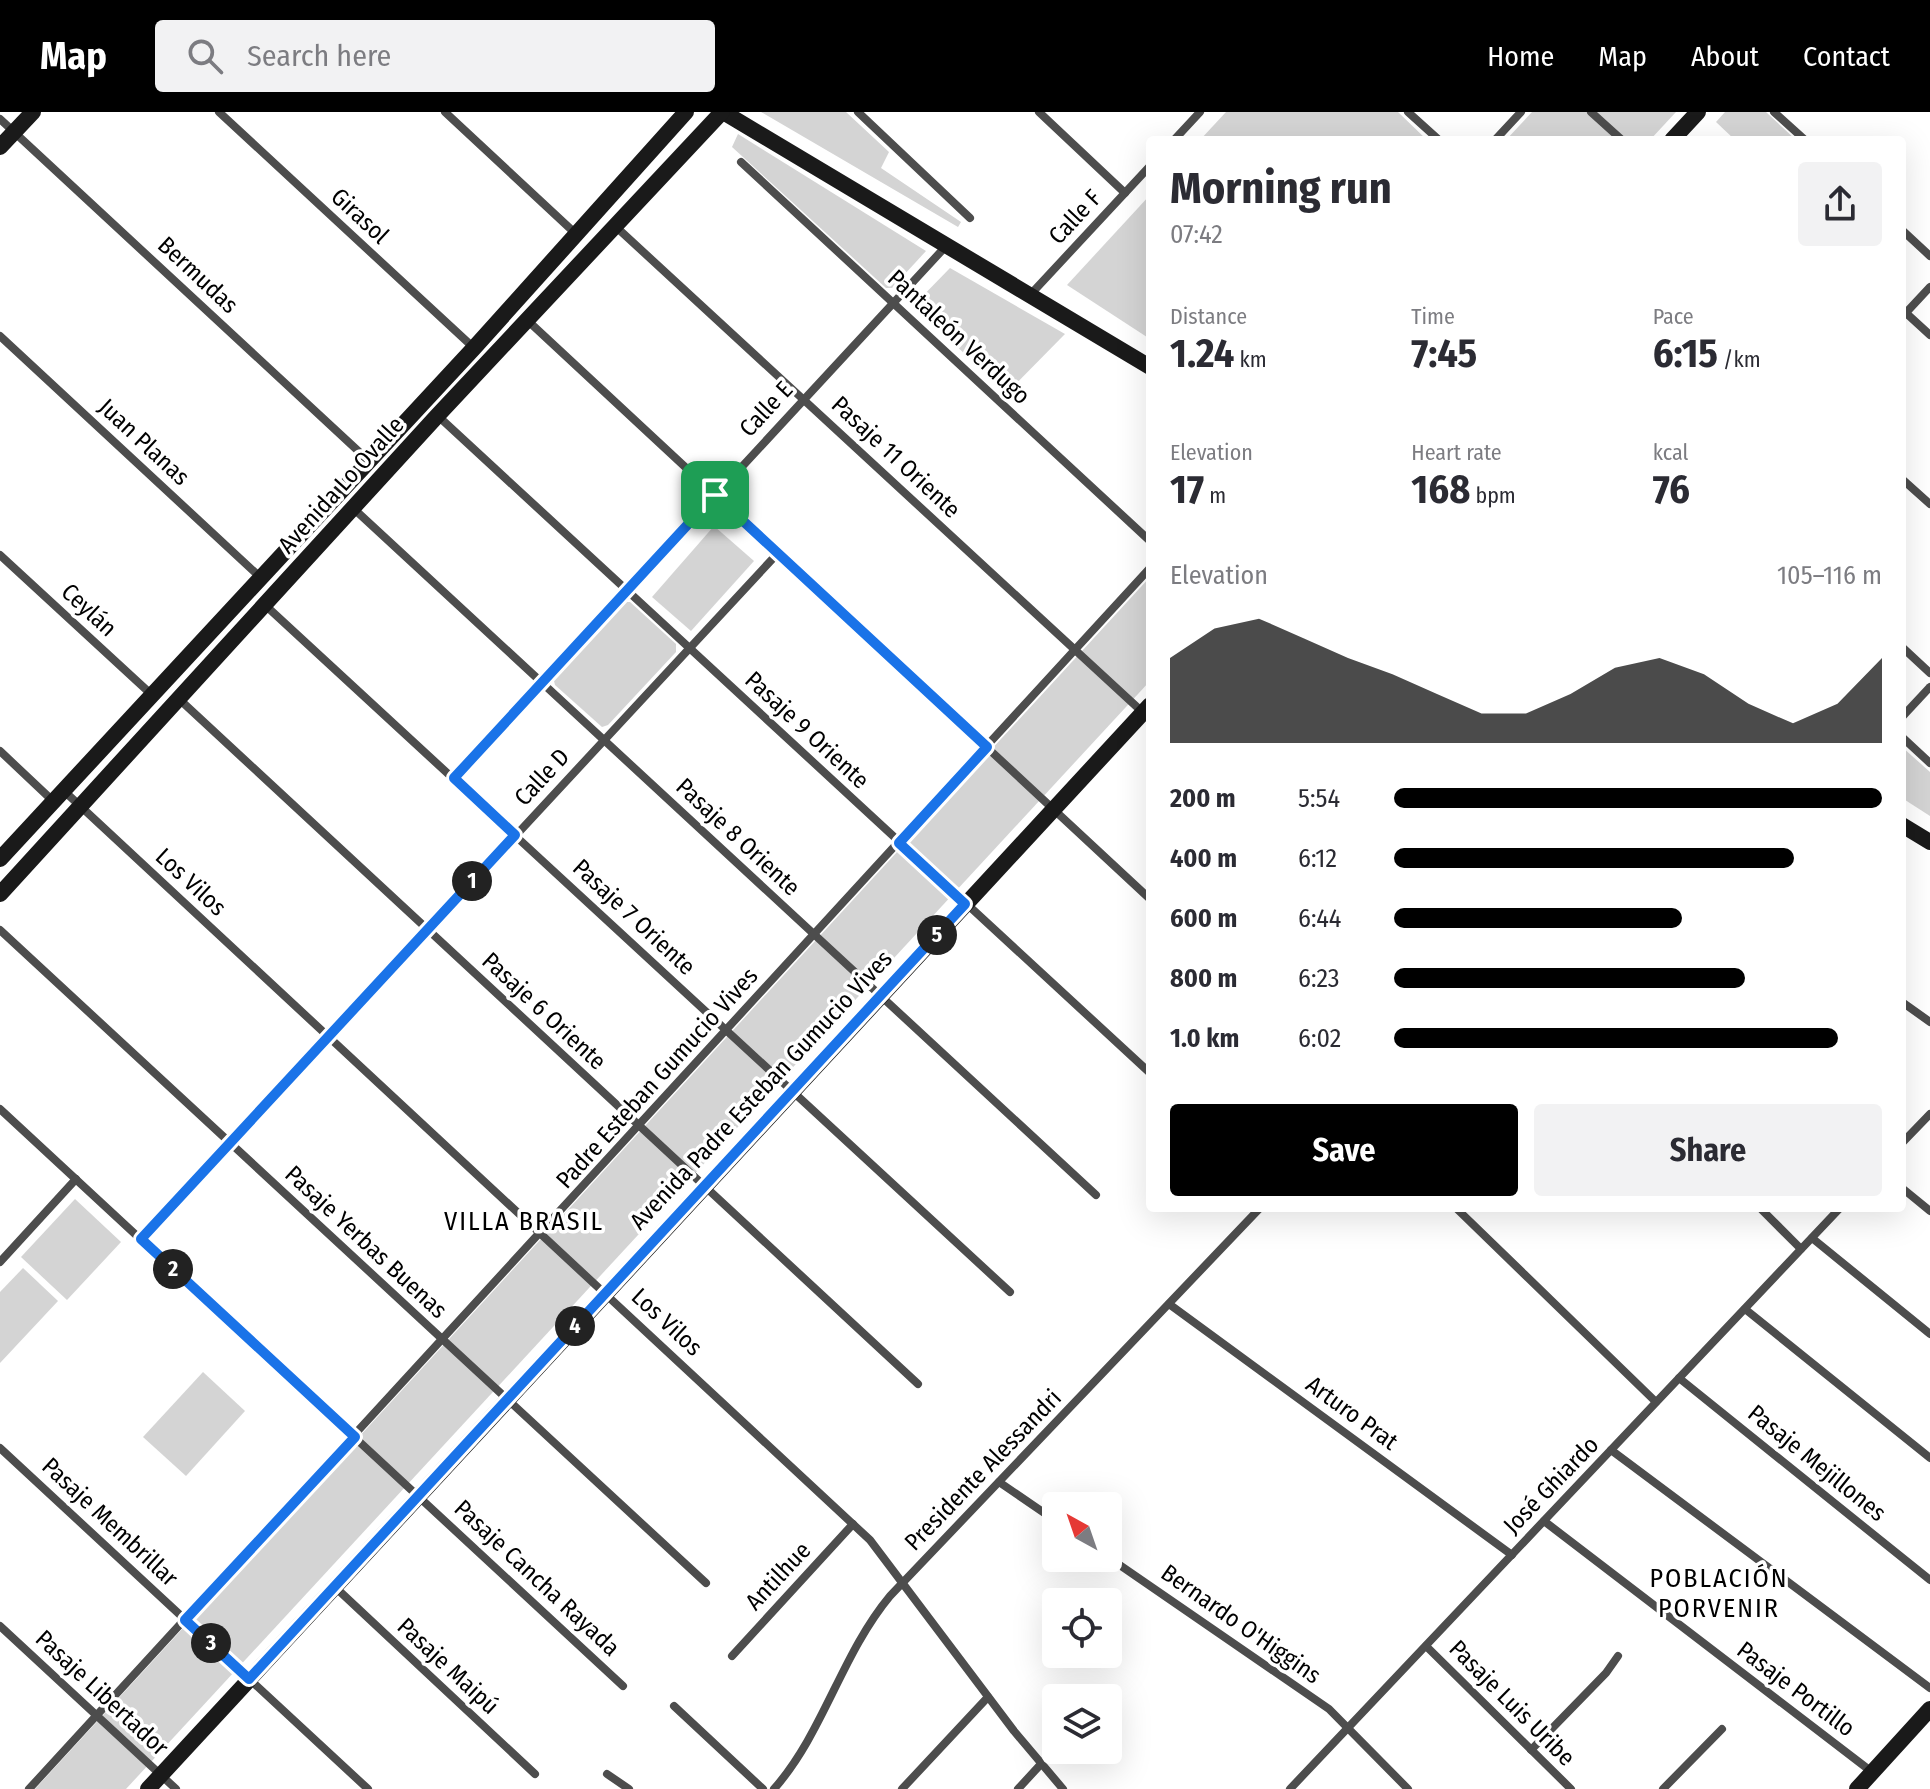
<!DOCTYPE html>
<html lang="en">
<head>
<meta charset="utf-8">
<style>
  :root { --surface:#fff; --page:#f2f2f3; --text:#2b2b33; --muted:#7c7c81; --accent:#000 }
  body { margin:0; font-family:"Fira Sans Condensed",sans-serif; background:var(--page); color:var(--text); height:100vh; display:flex; flex-direction:column; font-size:30px; white-space:nowrap }
  * { box-sizing:border-box; margin:0 }
  p { font-size:26px; color:var(--muted) }
  .icon { flex:none; width:44px; height:44px; fill:none; stroke:currentColor; stroke-width:2; stroke-linecap:round; stroke-linejoin:round }
  .map { position:relative; flex:1; overflow:hidden }
  .side { position:absolute; left:1146px; top:24px; width:760px; height:1076px; display:flex; flex-direction:column; background:var(--surface); border-radius:8px; box-shadow:0 8px 32px #0002 }
  .side>* { flex:none }
  .needle { width:52px; rotate:320deg }
  .buttons { position:absolute; left:1042px; top:1380px; display:grid; gap:16px }
  .buttons a { display:grid; place-items:center; width:80px; height:80px; border-radius:8px; background:var(--surface); box-shadow:0 8px 32px #0002; font-size:40px }
  .pin { position:absolute; display:grid; place-items:center; width:68px; height:68px; color:#fff; margin:-34px; border-radius:16px; box-shadow:0 4px 12px #0006 }
  .km { position:absolute; width:40px; height:40px; margin:-20px; border-radius:50%; background:#222; color:#fff; font-size:22px; line-height:40px; text-align:center }
  .round { display:grid; place-items:center; flex:none; width:84px; height:84px; border-radius:8px; background:var(--page) }
  .summary { display:flex; align-items:center; justify-content:space-between; height:136px; padding:0 24px }
  h1 { font-size:44px; font-weight:700; line-height:60px }
  .stats { display:grid; grid-template-columns:repeat(3,1fr); gap:12px; height:136px; padding:8px 24px }
  .stats div { display:grid; align-content:center }
  .stats b { font-size:40px; font-weight:700 }
  .stats small { font-size:22px; font-weight:400 }
  .stats p { font-size:22px }
  .chart { height:224px; padding:16px 24px }
  .chart p { display:flex; justify-content:space-between }
  .chart svg { width:100%; height:144px; margin-top:8px; fill:var(--accent); opacity:.7 }
  .button { display:flex; gap:16px; margin-top:auto; padding:16px 24px }
  .button a { flex:1; height:92px; border-radius:8px; background:var(--accent); color:#fff; font-size:32px; font-weight:700; line-height:92px; text-align:center }
  .button a+a { background:var(--page); color:var(--text) }
  ul { padding:0 24px; list-style:none; font-size:26px }
  li { display:grid; grid-template-columns:128px 96px 1fr; align-items:center; height:60px }
  li i { height:20px; border-radius:10px; background:var(--accent) }
  header { display:flex; align-items:center; gap:48px; box-sizing:border-box; height:112px; padding:0 40px; background:var(--accent); color:#fff }
  header strong { font-size:38px }
  nav { display:flex; gap:44px; margin-inline-start:auto; font-size:28px }
  .search { width:560px; height:72px; background:var(--page); display:flex; align-items:center; gap:20px; box-sizing:border-box; padding:0 28px; border-radius:8px; color:var(--muted); font-size:30px }
  .map>svg:first-child { display:block }
  .green { fill:#d4d4d4 }
  .lines { fill:none; stroke-linecap:round; stroke-linejoin:round }
  .street { stroke:#4d4d4d; stroke-width:8 }
  .secondary { stroke:#1a1a1a; stroke-width:16 }
  .route-casing { stroke:#fff; stroke-width:16 }
  .route { stroke:#1a73e8; stroke-width:10 }
  .labels { text-anchor:middle; stroke-width:7; stroke-linejoin:round; paint-order:stroke }
  .street-label { font-size:24px; fill:#000; stroke:#fff }
  .neighbourhood-label { font-size:26px; letter-spacing:2px; fill:#000; stroke:#fff }
</style>
</head>
<body>
<header>
<strong>Map</strong>
<div class="search"><svg class="icon" aria-label="search" viewBox="0 0 24 24"><circle cx="10" cy="10" r="6"/><path d="M15 15l6 6"/></svg>Search here</div>
<nav><a>Home</a><a>Map</a><a>About</a><a>Contact</a></nav>
</header>
<div class="map">
<svg width="1930" height="1677" viewBox="0 0 1930 1677">
  <rect width="100%" height="100%" fill="#fff"/>
  <!-- green -->
  <g class="green">
    <polygon points="761,0 846,0 889,40 881,56 961,110 958,115"/>
    <polygon points="1226,0 1398,0 1427,28 1200,28"/>
    <polygon points="1532,0 1676,0 1650,28 1506,28"/>
    <polygon points="1725,0 1766,0 1796,28 1735,28 1716,10"/>
    <polygon points="738,22 926,139 892,176 886,176 732,35"/>
    <polygon points="1150,83 1150,227 1067,173"/>
    <polygon points="950,156 1065,222 1007,281 913,194"/>
    <polygon points="714,414 754,449 691,519 652,485"/>
    <polygon points="1150,465 1150,569 126,1677 35,1677"/>
    <polygon points="621,490 630,490 676,532 676,540 608,613 602,615 555,573 553,565"/>
    <polygon points="1902,635 1930,660 1930,704 1902,686"/>
    <polygon points="75,1087 121,1130 67,1188 21,1145"/>
    <polygon points="23,1156 58,1189 0,1251 0,1180"/>
    <polygon points="203,1260 245,1299 186,1364 143,1325"/>
  </g>
  <g class="lines">
    <!-- street -->
    <g class="street">
      <polyline points="219,0 474,236"/>
      <polyline points="445,0 576,122"/>
      <polyline points="858,0 970,106"/>
      <polyline points="1039,0 1125,81"/>
      <polyline points="1408,0 1439,28"/>
      <polyline points="1591,0 1622,28"/>
      <polyline points="1774,0 1805,28"/>
      <polyline points="0,7 369,349"/>
      <polyline points="1174,28 1200,0"/>
      <polyline points="1495,28 1521,0"/>
      <polyline points="741,50 1150,429"/>
      <polyline points="614,113 1150,607"/>
      <polyline points="1902,118 1930,144"/>
      <polyline points="1030,183 1150,54"/>
      <polyline points="1906,201 1930,223"/>
      <polyline points="1902,205 1930,175"/>
      <polyline points="527,208 1150,787"/>
      <polyline points="0,224 261,466"/>
      <polyline points="438,304 1150,961"/>
      <polyline points="1902,367 1930,392"/>
      <polyline points="353,396 1096,1083"/>
      <polyline points="0,443 152,583"/>
      <polyline points="265,493 1010,1180"/>
      <polyline points="1902,535 1930,561"/>
      <polyline points="179,587 918,1272"/>
      <polyline points="1902,605 1930,575"/>
      <polyline points="1902,625 1930,651"/>
      <polyline points="0,639 53,689"/>
      <polyline points="454,666 947,133"/>
      <polyline points="63,678 870,1428 1014,1619 1063,1677"/>
      <polyline points="0,818 706,1471"/>
      <polyline points="1902,890 1930,910"/>
      <polyline points="0,997 623,1574"/>
      <polyline points="1902,1031 1930,1002"/>
      <polyline points="1902,1076 1930,1099"/>
      <polyline points="1456,1096 1656,1290"/>
      <polyline points="1760,1096 1801,1137"/>
      <polyline points="1812,1126 1930,1222"/>
      <polyline points="141,1127 778,441"/>
      <polyline points="0,1150 76,1067"/>
      <polyline points="1169,1192 1512,1443"/>
      <polyline points="1745,1197 1930,1346"/>
      <polyline points="1679,1266 1930,1468"/>
      <polyline points="0,1336 368,1677"/>
      <polyline points="1611,1338 1930,1576"/>
      <polyline points="999,1370 1056,1409"/>
      <polyline points="1544,1409 1872,1660"/>
      <polyline points="1108,1445 1329,1597 1408,1677"/>
      <polyline points="335,1475 535,1662"/>
      <polyline points="0,1514 176,1677"/>
      <polyline points="1426,1534 1571,1677"/>
      <polyline points="732,1544 853,1412"/>
      <polyline points="674,1594 763,1677"/>
      <polyline points="1531,1638 1606,1561 1618,1544"/>
      <polyline points="607,1662 629,1677"/>
      <polyline points="29,1677 1150,456"/>
      <path d="M774,1677C824,1620 841,1543 890,1484L1260,1096"/>
      <polyline points="902,1677 988,1585"/>
      <polyline points="1018,1677 1041,1652"/>
      <polyline points="1290,1677 1840,1096"/>
      <polyline points="1663,1677 1722,1617"/>
    </g>
    <!-- secondary -->
    <g class="secondary">
      <polyline points="723,0 1150,255"/>
      <polyline points="1672,28 1698,0"/>
      <polyline points="0,35 33,0"/>
      <polyline points="1902,713 1930,730"/>
      <polyline points="0,747 474,236 686,0"/>
      <polyline points="0,782 437,304 722,0"/>
      <polyline points="148,1677 1150,593"/>
      <polyline points="1857,1677 1930,1597"/>
    </g>
  </g>
  <g class="lines">
    <defs>
      <polygon id="route" points="715,383 987,635 899,731 965,792 249,1567 185,1508 355,1325 141,1127 515,723 454,666"/>
    </defs>
    <!-- route casing -->
    <use href="#route" class="route-casing"/>
    <!-- route -->
    <use href="#route" class="route"/>
  </g>
  <g class="labels">
    <!-- street labels -->
    <g class="street-label">
      <text transform="translate(360 104) rotate(43)" y="8">Girasol</text>
      <text transform="translate(1075 105) rotate(-47)" y="8">Calle F</text>
      <text transform="translate(198 163) rotate(43)" y="8">Bermudas</text>
      <text transform="translate(959 225) rotate(43)" y="8">Pantaleón Verdugo</text>
      <text transform="translate(766 297) rotate(-47)" y="8">Calle E</text>
      <text transform="translate(144 330) rotate(43)" y="8">Juan Planas</text>
      <text transform="translate(896 345) rotate(43)" y="8">Pasaje 11 Oriente</text>
      <text transform="translate(341 373) rotate(-48)" y="8">Avenida Lo Ovalle</text>
      <text transform="translate(89 498) rotate(43)" y="8">Ceylán</text>
      <text transform="translate(807 618) rotate(43)" y="8">Pasaje 9 Oriente</text>
      <text transform="translate(542 665) rotate(-47)" y="8">Calle D</text>
      <text transform="translate(738 725) rotate(43)" y="8">Pasaje 8 Oriente</text>
      <text transform="translate(191 770) rotate(43)" y="8">Los Vilos</text>
      <text transform="translate(634 805) rotate(43)" y="8">Pasaje 7 Oriente</text>
      <text transform="translate(544 899) rotate(43)" y="8">Pasaje 6 Oriente</text>
      <text transform="translate(657 966) rotate(-48)" y="8">Padre Esteban Gumucio Vives</text>
      <text transform="translate(761 978) rotate(-47)" y="8">Avenida Padre Esteban Gumucio Vives</text>
      <text transform="translate(366 1130) rotate(43)" y="8">Pasaje Yerbas Buenas</text>
      <text transform="translate(667 1210) rotate(43)" y="8">Los Vilos</text>
      <text transform="translate(1352 1301) rotate(36)" y="8">Arturo Prat</text>
      <text transform="translate(1817 1351) rotate(39)" y="8">Pasaje Mejillones</text>
      <text transform="translate(983 1358) rotate(-46)" y="8">Presidente Alessandri</text>
      <text transform="translate(1551 1373) rotate(-46)" y="8">José Ghiardo</text>
      <text transform="translate(110 1410) rotate(43)" y="8">Pasaje Membrillar</text>
      <text transform="translate(778 1464) rotate(-47)" y="8">Antilhue</text>
      <text transform="translate(537 1466) rotate(43)" y="8">Pasaje Cancha Rayada</text>
      <text transform="translate(1241 1512) rotate(35)" y="8">Bernardo O'Higgins</text>
      <text transform="translate(448 1554) rotate(43)" y="8">Pasaje Maipú</text>
      <text transform="translate(1796 1577) rotate(37)" y="8">Pasaje Portillo</text>
      <text transform="translate(102 1581) rotate(43)" y="8">Pasaje Libertador</text>
      <text transform="translate(1512 1591) rotate(45)" y="8">Pasaje Luis Uribe</text>
    </g>
    <!-- neighbourhood labels -->
    <g class="neighbourhood-label">
      <text x="524" y="1118">VILLA BRASIL</text>
      <text x="1719" y="1475">POBLACIÓN<tspan x="1719" dy="30">PORVENIR</tspan></text>
    </g>
  </g>
</svg>
<div class="buttons">
<a><svg class="needle" viewBox="-14 -14 28 28"><path d="M0-13l5 13h-10z" fill="#e53935"/><path d="M0 13l5-13h-10z" fill="#7c7c81"/></svg></a>
<a><svg class="icon" aria-label="locate" viewBox="0 0 24 24"><circle cx="12" cy="12" r="6"/><path d="M12 2v4M12 18v4M2 12h4M18 12h4"/></svg></a>
<a><svg class="icon" aria-label="layers" viewBox="0 0 24 24"><path d="M12 4l9 5-9 5-9-5zM3 14l9 5 9-5"/></svg></a>
</div>
<div class="pin" style="left:715px;top:383px;background:#1e9e55"><svg class="icon" aria-label="arrive" viewBox="0 0 24 24"><path d="M6 21V4h12l-3 4 3 4H6"/></svg></div>
<b class="km" style="left:472px;top:769px">1</b>
<b class="km" style="left:173px;top:1157px">2</b>
<b class="km" style="left:211px;top:1531px">3</b>
<b class="km" style="left:575px;top:1214px">4</b>
<b class="km" style="left:937px;top:823px">5</b>
<section class="side">
<div class="summary"><div><h1>Morning run</h1><p>07:42</p></div><a class="round"><svg class="icon" aria-label="share" viewBox="0 0 24 24"><path d="M12 15V3M7 8l5-5 5 5M5 13v7h14v-7"/></svg></a></div>
<div class="stats">
<div><p>Distance</p><b>1.24<small> km</small></b></div>
<div><p>Time</p><b>7:45</b></div>
<div><p>Pace</p><b>6:15<small> /km</small></b></div>
</div>
<div class="stats">
<div><p>Elevation</p><b>17<small> m</small></b></div>
<div><p>Heart rate</p><b>168<small> bpm</small></b></div>
<div><p>kcal</p><b>76</b></div>
</div>
<div class="chart"><p><span>Elevation</span>105–116 m</p>
<svg viewBox="0 0 160 44" preserveAspectRatio="none"><path d="M0 44V18L10 9L20 6L30 12L40 18L50 23L60 29L70 35L80 35L90 29L100 21L110 18L120 23L130 32L140 38L150 32L160 18V44z"/></svg>
</div>
<ul>
<li><b>200 m</b>5:54<i style="width:100%"></i></li>
<li><b>400 m</b>6:12<i style="width:82%"></i></li>
<li><b>600 m</b>6:44<i style="width:59%"></i></li>
<li><b>800 m</b>6:23<i style="width:72%"></i></li>
<li><b>1.0 km</b>6:02<i style="width:91%"></i></li>
</ul>
<div class="button"><a>Save</a><a>Share</a></div>
</section>
</div>
</body>
</html>
